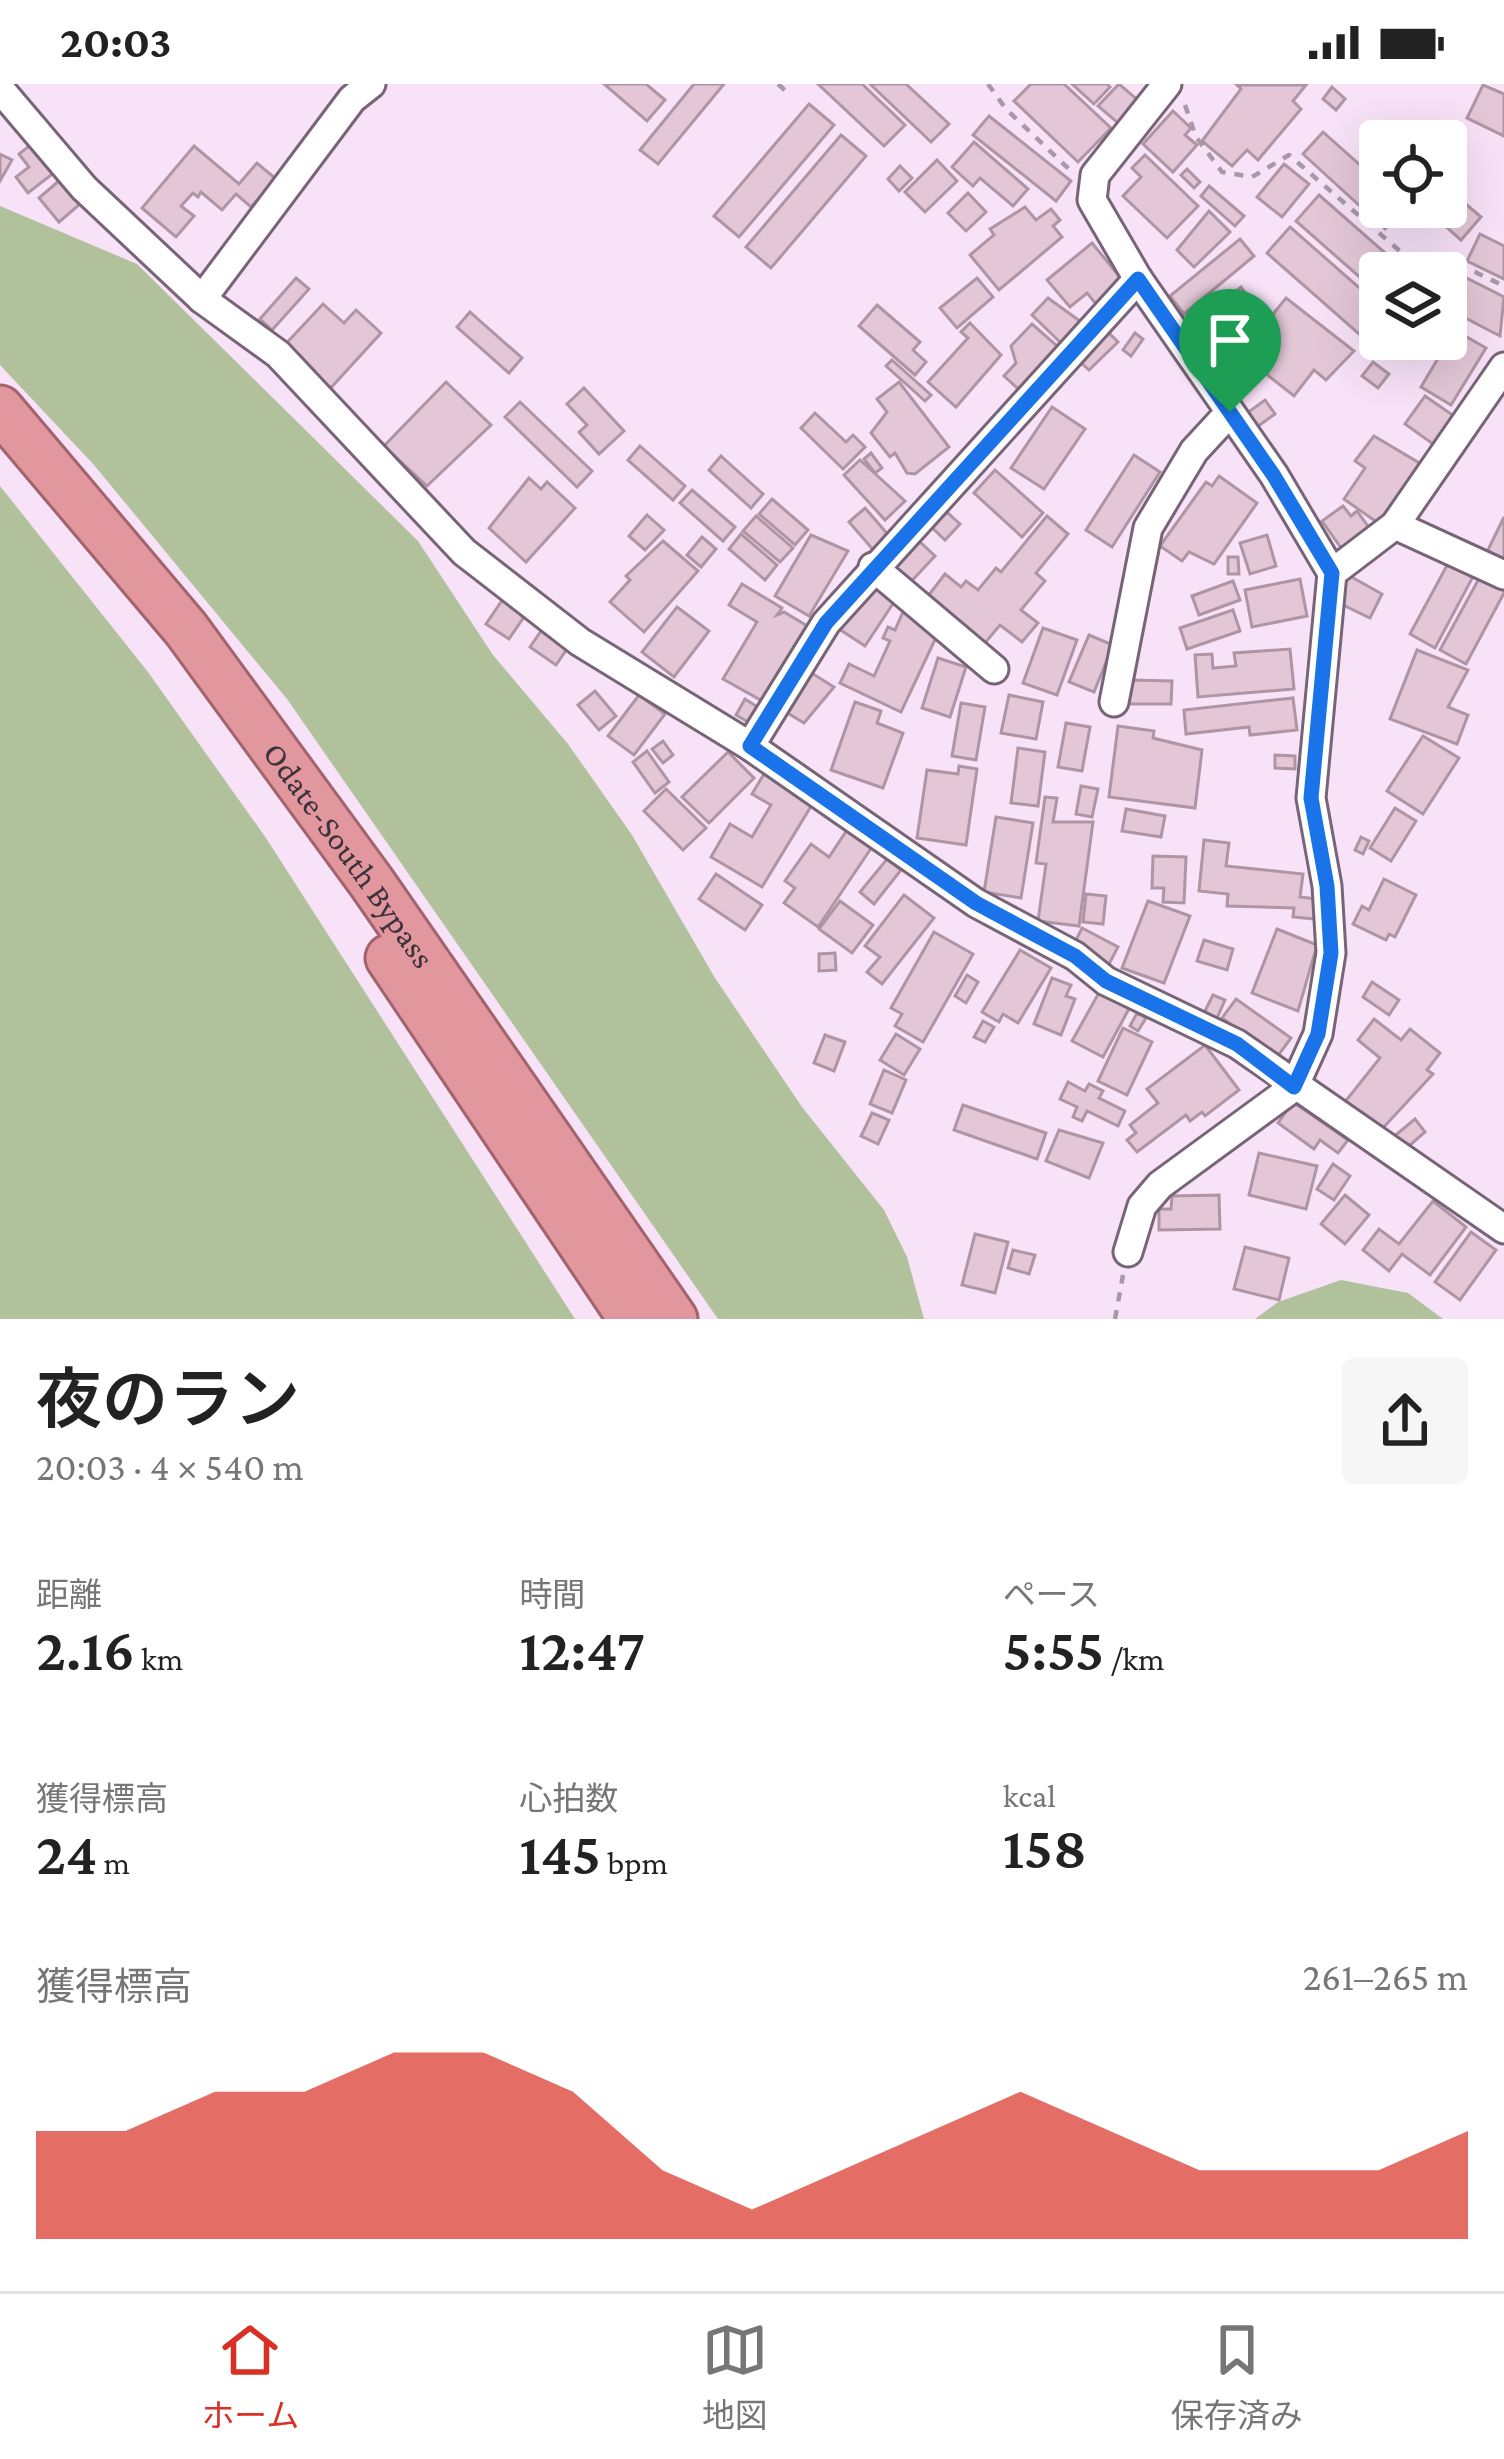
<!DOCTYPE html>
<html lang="ja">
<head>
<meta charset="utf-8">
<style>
  :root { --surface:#fff; --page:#f6f6f6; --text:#222; --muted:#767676; --line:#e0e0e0; --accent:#d93025 }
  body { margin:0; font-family:"Crimson Pro","Noto Sans JP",serif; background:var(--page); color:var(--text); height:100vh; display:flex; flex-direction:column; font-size:45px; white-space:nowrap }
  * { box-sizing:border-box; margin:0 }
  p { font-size:39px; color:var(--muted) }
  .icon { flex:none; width:66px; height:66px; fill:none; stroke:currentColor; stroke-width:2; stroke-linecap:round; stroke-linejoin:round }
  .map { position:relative; height:1235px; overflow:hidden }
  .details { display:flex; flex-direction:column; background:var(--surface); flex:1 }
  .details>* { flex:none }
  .buttons { position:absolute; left:1359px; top:36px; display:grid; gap:24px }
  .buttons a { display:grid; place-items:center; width:108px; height:108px; border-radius:12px; background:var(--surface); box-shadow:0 12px 48px #0002; font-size:60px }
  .pin { position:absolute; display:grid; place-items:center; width:102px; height:102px; color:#fff; margin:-123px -51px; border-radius:50% 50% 50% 0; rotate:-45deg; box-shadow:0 0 12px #0007 }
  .pin .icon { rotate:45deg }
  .round { display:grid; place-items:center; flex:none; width:126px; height:126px; border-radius:12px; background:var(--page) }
  .headline { display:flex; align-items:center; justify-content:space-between; height:204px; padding:0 36px }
  h1 { font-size:66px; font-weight:600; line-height:90px }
  .figures { display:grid; grid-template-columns:repeat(3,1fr); gap:18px; height:204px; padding:12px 36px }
  .figures div { display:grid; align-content:center }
  .figures b { font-size:60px; font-weight:600 }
  .figures small { font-size:33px; font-weight:400 }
  .figures p { font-size:33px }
  .chart { height:336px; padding:24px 36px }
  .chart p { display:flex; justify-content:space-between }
  .chart svg { width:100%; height:216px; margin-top:12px; fill:var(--accent); opacity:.7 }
  .status { display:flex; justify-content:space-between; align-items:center; height:84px; padding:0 60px; background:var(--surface); direction:ltr }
  .status svg { height:33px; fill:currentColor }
  .menu { display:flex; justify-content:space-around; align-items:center; height:168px; border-top:3px solid var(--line); background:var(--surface); font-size:33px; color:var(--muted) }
  .menu a { display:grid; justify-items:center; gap:6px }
  .menu .selected { color:var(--accent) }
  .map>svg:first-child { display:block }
  .green { fill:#b0c19c }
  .building { fill:#e3c7d7; stroke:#af95a4; stroke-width:3 }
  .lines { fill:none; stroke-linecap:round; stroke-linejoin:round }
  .minor-casing { stroke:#776477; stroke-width:33 }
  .trunk-casing { stroke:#a2636c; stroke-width:51 }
  .path { stroke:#a898a8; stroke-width:4.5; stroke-dasharray:9 9; stroke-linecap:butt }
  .minor { stroke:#fff; stroke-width:27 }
  .trunk { stroke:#e2979f; stroke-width:45 }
  .route-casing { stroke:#fff; stroke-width:24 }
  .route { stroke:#1a73e8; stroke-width:15 }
  .labels { text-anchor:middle; stroke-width:9; stroke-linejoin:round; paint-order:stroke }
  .street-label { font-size:33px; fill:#3b333b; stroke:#fff }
</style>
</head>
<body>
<div class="status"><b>20:03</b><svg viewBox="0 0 49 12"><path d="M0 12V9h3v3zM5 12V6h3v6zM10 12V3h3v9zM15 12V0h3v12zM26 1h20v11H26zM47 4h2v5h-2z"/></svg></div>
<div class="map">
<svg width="1504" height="1235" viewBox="0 0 1504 1235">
  <rect width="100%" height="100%" fill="#f8e2f8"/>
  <!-- green -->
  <g class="green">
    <polygon points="0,122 137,180 418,457 493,571 568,660 632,751 715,894 802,1023 884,1126 907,1173 924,1235 718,1235 287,615 94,381 0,281"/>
    <polygon points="0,402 148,588 266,754 575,1235 0,1235"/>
    <polygon points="1341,1196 1408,1209 1443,1235 1255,1235 1278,1218"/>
  </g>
  <!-- building -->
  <g class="building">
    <polygon points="604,0 646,0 665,16 647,37"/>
    <polygon points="694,0 724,0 658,80 640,66"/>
    <polygon points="818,0 862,0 905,41 884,62"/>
    <polygon points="870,0 906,0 949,40 931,58"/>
    <polygon points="1031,0 1064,0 1111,44 1078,78 1014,17"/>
    <polygon points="1072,0 1107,0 1110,3 1094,20"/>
    <polygon points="1119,0 1139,17 1118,39 1098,22"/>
    <polygon points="1237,1 1306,1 1293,17 1301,25 1258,76 1247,66 1232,82 1202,57 1241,5"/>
    <polygon points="1483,1 1504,10 1504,52 1467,34"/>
    <polygon points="1332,3 1345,15 1336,26 1323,15"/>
    <polygon points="809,20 834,41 739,153 714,132"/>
    <polygon points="1173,27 1191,44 1185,51 1197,61 1173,88 1143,60"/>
    <polygon points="989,32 1071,97 1056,117 973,51"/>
    <polygon points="1323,48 1380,99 1380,123 1405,123 1385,145 1303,70"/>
    <polygon points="841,51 866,72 771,184 746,163"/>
    <polygon points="974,58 1028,105 1013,122 980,94 973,102 952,83"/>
    <polygon points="33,59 55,88 28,109 16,93 29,83 19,70"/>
    <polygon points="194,62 239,100 257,79 276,95 251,123 236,110 222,126 201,108 198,113 193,109 181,122 194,132 176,153 142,124"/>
    <polygon points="0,70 12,76 0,97"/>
    <polygon points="1145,71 1198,122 1167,154 1123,112 1141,93 1132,84"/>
    <polygon points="937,76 957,97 925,128 905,108"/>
    <polygon points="1284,80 1309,100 1282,133 1257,113"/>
    <polygon points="900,82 912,94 899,107 888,95"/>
    <polygon points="1187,85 1200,98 1194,104 1181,91"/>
    <polygon points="60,96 80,120 59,138 39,114"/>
    <polygon points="1209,102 1244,132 1235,142 1201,112"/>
    <polygon points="1446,103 1481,133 1461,156 1424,123 1446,123"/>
    <polygon points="968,109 986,128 966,147 948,129"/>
    <polygon points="1319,111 1408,189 1380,189 1380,211 1296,137"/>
    <polygon points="1025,123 1036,136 1051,125 1060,136 1053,142 1062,153 999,206 970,171 994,151 990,145"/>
    <polygon points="1209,127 1230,148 1194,183 1177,166"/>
    <polygon points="1290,143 1380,222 1383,255 1375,264 1267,169"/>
    <polygon points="1480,150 1504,162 1504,195 1467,177"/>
    <polygon points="1240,155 1254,172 1184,230 1170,212"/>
    <polygon points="1092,159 1124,198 1096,220 1087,209 1070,223 1047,196"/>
    <polygon points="1451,186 1504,213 1500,252 1446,224"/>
    <polygon points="296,194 309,205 272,246 260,235"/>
    <polygon points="977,194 993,213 957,244 940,224"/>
    <polygon points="1241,203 1258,227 1206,265 1189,241"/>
    <polygon points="1048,214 1084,240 1063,261 1032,231"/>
    <polygon points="1286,214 1354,267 1326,296 1314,286 1294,312 1241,270"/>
    <polygon points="323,220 344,239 356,226 381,249 327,308 281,265"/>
    <polygon points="877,221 920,258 913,266 926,278 915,291 859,242"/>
    <polygon points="470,228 522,274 509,289 457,243"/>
    <polygon points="970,239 1001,271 956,323 928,298 968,254 961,248"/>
    <polygon points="1032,240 1064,268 1025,311 1004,292 1016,279 1011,262"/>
    <polygon points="1446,241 1486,264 1451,321 1421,303 1440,271 1423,261 1427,255 1446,255"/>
    <polygon points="1108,248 1118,258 1089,286 1079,277"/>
    <polygon points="1135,249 1143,255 1131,272 1123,266"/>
    <polygon points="1230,254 1235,261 1223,270 1218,263"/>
    <polygon points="892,276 931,311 925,317 886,282"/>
    <polygon points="1373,278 1389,290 1378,304 1362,292"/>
    <polygon points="446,298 491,341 427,402 384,362"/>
    <polygon points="899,298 949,363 915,390 907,389 895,369 890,373 871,349 887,328 877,315"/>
    <polygon points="584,304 624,347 599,370 579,348 587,341 567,320"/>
    <polygon points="1425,312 1454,332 1433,360 1405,340"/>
    <polygon points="1265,316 1275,330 1257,343 1247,329"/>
    <polygon points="520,318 592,387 577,403 505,333"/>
    <polygon points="1052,323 1085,345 1044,405 1011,384"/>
    <polygon points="815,329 846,358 853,351 865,363 843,385 801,344"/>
    <polygon points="1374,352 1421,380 1378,439 1344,415 1365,384 1355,377"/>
    <polygon points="640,362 685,402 673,416 628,376"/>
    <polygon points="871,369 882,384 875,389 864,375"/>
    <polygon points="1134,371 1160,388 1112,463 1086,446"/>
    <polygon points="721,372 763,410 751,424 709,386"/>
    <polygon points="860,376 905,417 885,436 844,391"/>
    <polygon points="995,386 1043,429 1022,453 974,409"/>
    <polygon points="1219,392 1257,419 1214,480 1189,468 1182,477 1160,462 1206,398 1212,402"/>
    <polygon points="529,394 541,405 547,398 575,424 526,478 489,444"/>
    <polygon points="692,406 735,443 723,457 680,419"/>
    <polygon points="772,415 808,446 795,461 759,430"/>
    <polygon points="938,420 960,440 945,456 924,436"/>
    <polygon points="1343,422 1351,432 1357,427 1372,448 1344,468 1322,437"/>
    <polygon points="865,424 891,454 875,468 849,438"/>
    <polygon points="647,431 664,446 645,466 629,452"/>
    <polygon points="756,432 793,464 780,478 743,447"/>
    <polygon points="1047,432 1068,450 1036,489 1045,497 1021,526 1038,539 1022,558 1000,541 985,559 928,512 945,490 961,503 966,497 978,506 996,484 1001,488"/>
    <polygon points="1504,433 1504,481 1488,466"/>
    <polygon points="741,450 777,481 765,496 729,465"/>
    <polygon points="811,451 848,467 809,532 775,512"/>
    <polygon points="1267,451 1276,482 1250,490 1240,459"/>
    <polygon points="702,453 716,465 701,483 687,471"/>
    <polygon points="918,456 935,472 906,503 889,487"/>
    <polygon points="663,457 698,487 644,548 610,518 630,496 626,492"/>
    <polygon points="1228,473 1238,473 1239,490 1228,490"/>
    <polygon points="1451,474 1476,487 1435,564 1410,550"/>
    <polygon points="1482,489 1504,501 1504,509 1466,580 1440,566"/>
    <polygon points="1348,491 1382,510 1370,534 1335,517"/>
    <polygon points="1300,495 1307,532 1252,543 1245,506"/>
    <polygon points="1233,497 1240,516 1199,531 1192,512"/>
    <polygon points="870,499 896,515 865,562 839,545"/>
    <polygon points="742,500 782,524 777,531 784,528 809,543 764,618 723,595 757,538 729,521"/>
    <polygon points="503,515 526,530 509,555 486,540"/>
    <polygon points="677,523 709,547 674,593 642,568"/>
    <polygon points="1233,526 1240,547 1187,565 1180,544"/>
    <polygon points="903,528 940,545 901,628 840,599 849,580 874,592 890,557 883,554 888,543 895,546"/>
    <polygon points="1043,544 1077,556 1057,611 1023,599"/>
    <polygon points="541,547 567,565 556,581 530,563"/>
    <polygon points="1089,551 1113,561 1094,608 1069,598"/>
    <polygon points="1290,565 1294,605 1198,613 1195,571 1212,570 1213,584 1236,582 1234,569"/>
    <polygon points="1417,566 1468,586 1448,623 1468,631 1457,660 1390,635"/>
    <polygon points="938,574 966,583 950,633 922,624"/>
    <polygon points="810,588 834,603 804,639 786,628"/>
    <polygon points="1129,596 1172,597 1171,620 1129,620"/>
    <polygon points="595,607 616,632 599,646 578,621"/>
    <polygon points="639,611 665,630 634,671 608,652"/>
    <polygon points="1009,611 1043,618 1036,655 1001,649"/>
    <polygon points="1293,614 1297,646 1250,651 1249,643 1186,650 1184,626"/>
    <polygon points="745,615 762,626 753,641 736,631"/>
    <polygon points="855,618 881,627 877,639 903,649 883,704 831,686"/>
    <polygon points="961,619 985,623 976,676 952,672"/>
    <polygon points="1066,639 1090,643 1082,687 1058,683"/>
    <polygon points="1118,642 1154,647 1153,654 1202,666 1195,724 1109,713"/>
    <polygon points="1423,652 1459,674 1423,730 1387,707"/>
    <polygon points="663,657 673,671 663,679 652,665"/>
    <polygon points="1018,664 1045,668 1038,722 1011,719"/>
    <polygon points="647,667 669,698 655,709 633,678"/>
    <polygon points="728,668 754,694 709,739 682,713"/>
    <polygon points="1275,671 1295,672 1295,685 1275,684"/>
    <polygon points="959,682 977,685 966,761 917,754 927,686 958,690"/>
    <polygon points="764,690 813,719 762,803 711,773 730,740 752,753 771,721 752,710"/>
    <polygon points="1081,702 1098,705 1092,733 1076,730"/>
    <polygon points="666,705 706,744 683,766 644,727"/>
    <polygon points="1045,713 1057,714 1053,738 1093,738 1079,842 1038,837 1046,780 1036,779"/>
    <polygon points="1395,724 1416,737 1391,777 1370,764"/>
    <polygon points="1126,725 1165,732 1161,753 1122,747"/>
    <polygon points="996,733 1033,739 1021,814 984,808"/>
    <polygon points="847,746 872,763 818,843 784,819 795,804 785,797 811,760 829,773"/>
    <polygon points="1361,753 1369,757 1363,770 1355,766"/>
    <polygon points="1204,756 1229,759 1226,782 1303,790 1300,813 1317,815 1315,835 1293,833 1294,824 1227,822 1228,810 1199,807"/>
    <polygon points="1153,772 1186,773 1184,819 1163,818 1164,804 1152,804"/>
    <polygon points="887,775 901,786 874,820 860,808"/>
    <polygon points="716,790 762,821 745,846 699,815"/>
    <polygon points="1384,795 1416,811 1395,853 1389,850 1386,856 1353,840 1362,822 1369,826"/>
    <polygon points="1086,810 1106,812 1103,840 1083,838"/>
    <polygon points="904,811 934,834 882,900 867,888 880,873 865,862"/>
    <polygon points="840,817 873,841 852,869 819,845"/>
    <polygon points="1148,817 1190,832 1164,899 1122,884"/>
    <polygon points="1082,844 1118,863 1109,880 1073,862"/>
    <polygon points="1277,845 1317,861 1298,927 1252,909"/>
    <polygon points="934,848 973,870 923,958 895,942 902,930 891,924"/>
    <polygon points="1204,856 1233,865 1227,886 1197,877"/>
    <polygon points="1020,866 1051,884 1018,939 1003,930 999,938 982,928"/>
    <polygon points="835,869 836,886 819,887 819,870"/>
    <polygon points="967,891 978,898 966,919 955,912"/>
    <polygon points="1052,894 1071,901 1066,912 1075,915 1061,951 1034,940"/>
    <polygon points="1372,898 1399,916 1389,931 1363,913"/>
    <polygon points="1101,905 1131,921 1103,973 1072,957"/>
    <polygon points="1213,911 1225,916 1217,934 1204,929"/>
    <polygon points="1236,915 1291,954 1277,973 1222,934"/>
    <polygon points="1137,929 1146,934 1138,947 1130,942"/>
    <polygon points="1374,935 1401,956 1410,945 1440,969 1427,986 1433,990 1382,1045 1361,1028 1355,1036 1340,1024 1380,974 1358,956"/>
    <polygon points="983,937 994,943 985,958 974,953"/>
    <polygon points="1123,944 1152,958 1127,1011 1098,997"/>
    <polygon points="896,950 920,965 904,991 880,976"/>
    <polygon points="825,951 845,958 834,987 814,979"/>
    <polygon points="1205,961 1239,1006 1205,1032 1202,1028 1190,1037 1186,1031 1137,1068 1127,1056 1136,1049 1130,1041 1158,1019 1147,1005"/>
    <polygon points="884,986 906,996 892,1029 870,1020"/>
    <polygon points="1068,998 1085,1007 1089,1000 1103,1007 1099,1014 1125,1027 1118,1042 1087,1027 1082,1037 1073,1033 1077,1023 1060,1015"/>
    <polygon points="1293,1018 1348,1056 1338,1069 1320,1056 1314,1065 1278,1039"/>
    <polygon points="963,1021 1046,1049 1037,1075 954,1046"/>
    <polygon points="872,1029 889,1036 878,1060 861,1052"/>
    <polygon points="1415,1035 1425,1048 1402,1068 1391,1055"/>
    <polygon points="1059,1046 1103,1059 1089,1094 1046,1077"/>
    <polygon points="1259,1069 1317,1082 1306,1125 1249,1111"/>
    <polygon points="1333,1080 1350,1092 1334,1116 1317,1105"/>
    <polygon points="1219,1111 1220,1145 1159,1146 1159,1125 1171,1125 1172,1112"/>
    <polygon points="1345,1111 1369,1131 1345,1160 1321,1140"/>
    <polygon points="1433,1117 1466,1143 1430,1191 1402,1170 1389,1187 1363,1166 1379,1145 1399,1160"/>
    <polygon points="1471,1148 1496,1166 1460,1216 1435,1198"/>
    <polygon points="975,1150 1008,1158 995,1209 962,1201"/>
    <polygon points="1245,1163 1289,1174 1279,1216 1234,1205"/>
    <polygon points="1013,1166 1035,1171 1029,1190 1008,1184"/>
  </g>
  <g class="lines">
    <defs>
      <g id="minor">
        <polyline points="0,5 84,104 202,215 278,270 464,468 580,558 750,662 976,819 1075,872 1106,897 1237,960 1504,1145"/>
        <polyline points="202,215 352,15 371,0"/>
        <polyline points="1395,441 1504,491"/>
        <polyline points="873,483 994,585"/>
        <polyline points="1332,489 1395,441 1504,283"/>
        <polyline points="1114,618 1148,444 1194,367 1230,328"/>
        <polyline points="750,662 826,539 1138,195"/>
        <polyline points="1128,1168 1142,1122 1160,1101 1294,1003 1318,950 1331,869 1327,802 1311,714 1332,489 1274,391 1138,195 1092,116 1095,91 1167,0"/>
      </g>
      <g id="trunk">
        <path id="s1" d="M0,325L186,545L372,799L674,1235"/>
        <polyline points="389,874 632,1235"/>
      </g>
    </defs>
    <!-- minor casing -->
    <use href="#minor" class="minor-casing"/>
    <!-- trunk casing -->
    <use href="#trunk" class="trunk-casing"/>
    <!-- path -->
    <g class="path">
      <polyline points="778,0 789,10"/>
      <polyline points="988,0 1006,25 1071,87"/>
      <polyline points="1185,21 1196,53 1222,88 1252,93 1289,71 1409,175 1450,176 1504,202"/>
      <polyline points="1115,1235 1123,1191"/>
    </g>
    <!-- minor -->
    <use href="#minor" class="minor"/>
    <!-- trunk -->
    <use href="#trunk" class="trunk"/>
  </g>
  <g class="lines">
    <defs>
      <polygon id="route" points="1138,195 1274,392 1332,489 1311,714 1327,802 1331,869 1318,950 1294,1003 1237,960 1106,897 1075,872 976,819 750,662 826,539"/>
    </defs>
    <!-- route casing -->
    <use href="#route" class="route-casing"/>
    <!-- route -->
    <use href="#route" class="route"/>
  </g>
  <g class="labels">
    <!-- street labels -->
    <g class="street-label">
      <text dy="12" stroke="none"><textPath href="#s1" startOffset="567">Odate-South Bypass</textPath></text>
    </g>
  </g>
</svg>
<div class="buttons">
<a><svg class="icon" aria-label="locate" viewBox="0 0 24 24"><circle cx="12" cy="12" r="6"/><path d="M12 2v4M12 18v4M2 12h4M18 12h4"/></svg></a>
<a><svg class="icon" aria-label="layers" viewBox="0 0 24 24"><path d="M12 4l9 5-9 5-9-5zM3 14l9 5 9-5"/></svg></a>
</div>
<div class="pin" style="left:1230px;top:328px;background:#1e9e55"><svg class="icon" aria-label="arrive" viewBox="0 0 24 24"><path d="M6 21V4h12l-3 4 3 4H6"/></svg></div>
</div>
<section class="details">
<div class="headline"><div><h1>夜のラン</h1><p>20:03 · 4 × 540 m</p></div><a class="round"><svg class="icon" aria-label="share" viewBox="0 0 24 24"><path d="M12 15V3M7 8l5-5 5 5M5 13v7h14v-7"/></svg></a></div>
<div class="figures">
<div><p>距離</p><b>2.16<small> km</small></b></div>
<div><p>時間</p><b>12:47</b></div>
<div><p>ペース</p><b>5:55<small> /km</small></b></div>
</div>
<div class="figures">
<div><p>獲得標高</p><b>24<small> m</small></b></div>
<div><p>心拍数</p><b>145<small> bpm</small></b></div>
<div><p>kcal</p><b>158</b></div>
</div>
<div class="chart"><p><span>獲得標高</span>261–265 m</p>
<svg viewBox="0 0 160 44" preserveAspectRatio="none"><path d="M0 44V22L10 22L20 14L30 14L40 6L50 6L60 14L70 30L80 38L90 30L100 22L110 14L120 22L130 30L140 30L150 30L160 22V44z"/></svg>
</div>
</section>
<nav class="menu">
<a class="selected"><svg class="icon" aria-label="home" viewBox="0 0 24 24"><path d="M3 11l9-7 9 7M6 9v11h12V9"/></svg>ホーム</a>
<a><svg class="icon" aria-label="map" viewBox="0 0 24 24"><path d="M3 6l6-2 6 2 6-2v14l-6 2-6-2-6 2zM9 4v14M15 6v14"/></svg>地図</a>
<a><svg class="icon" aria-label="saved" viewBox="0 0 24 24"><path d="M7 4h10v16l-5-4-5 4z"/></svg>保存済み</a>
</nav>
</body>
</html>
